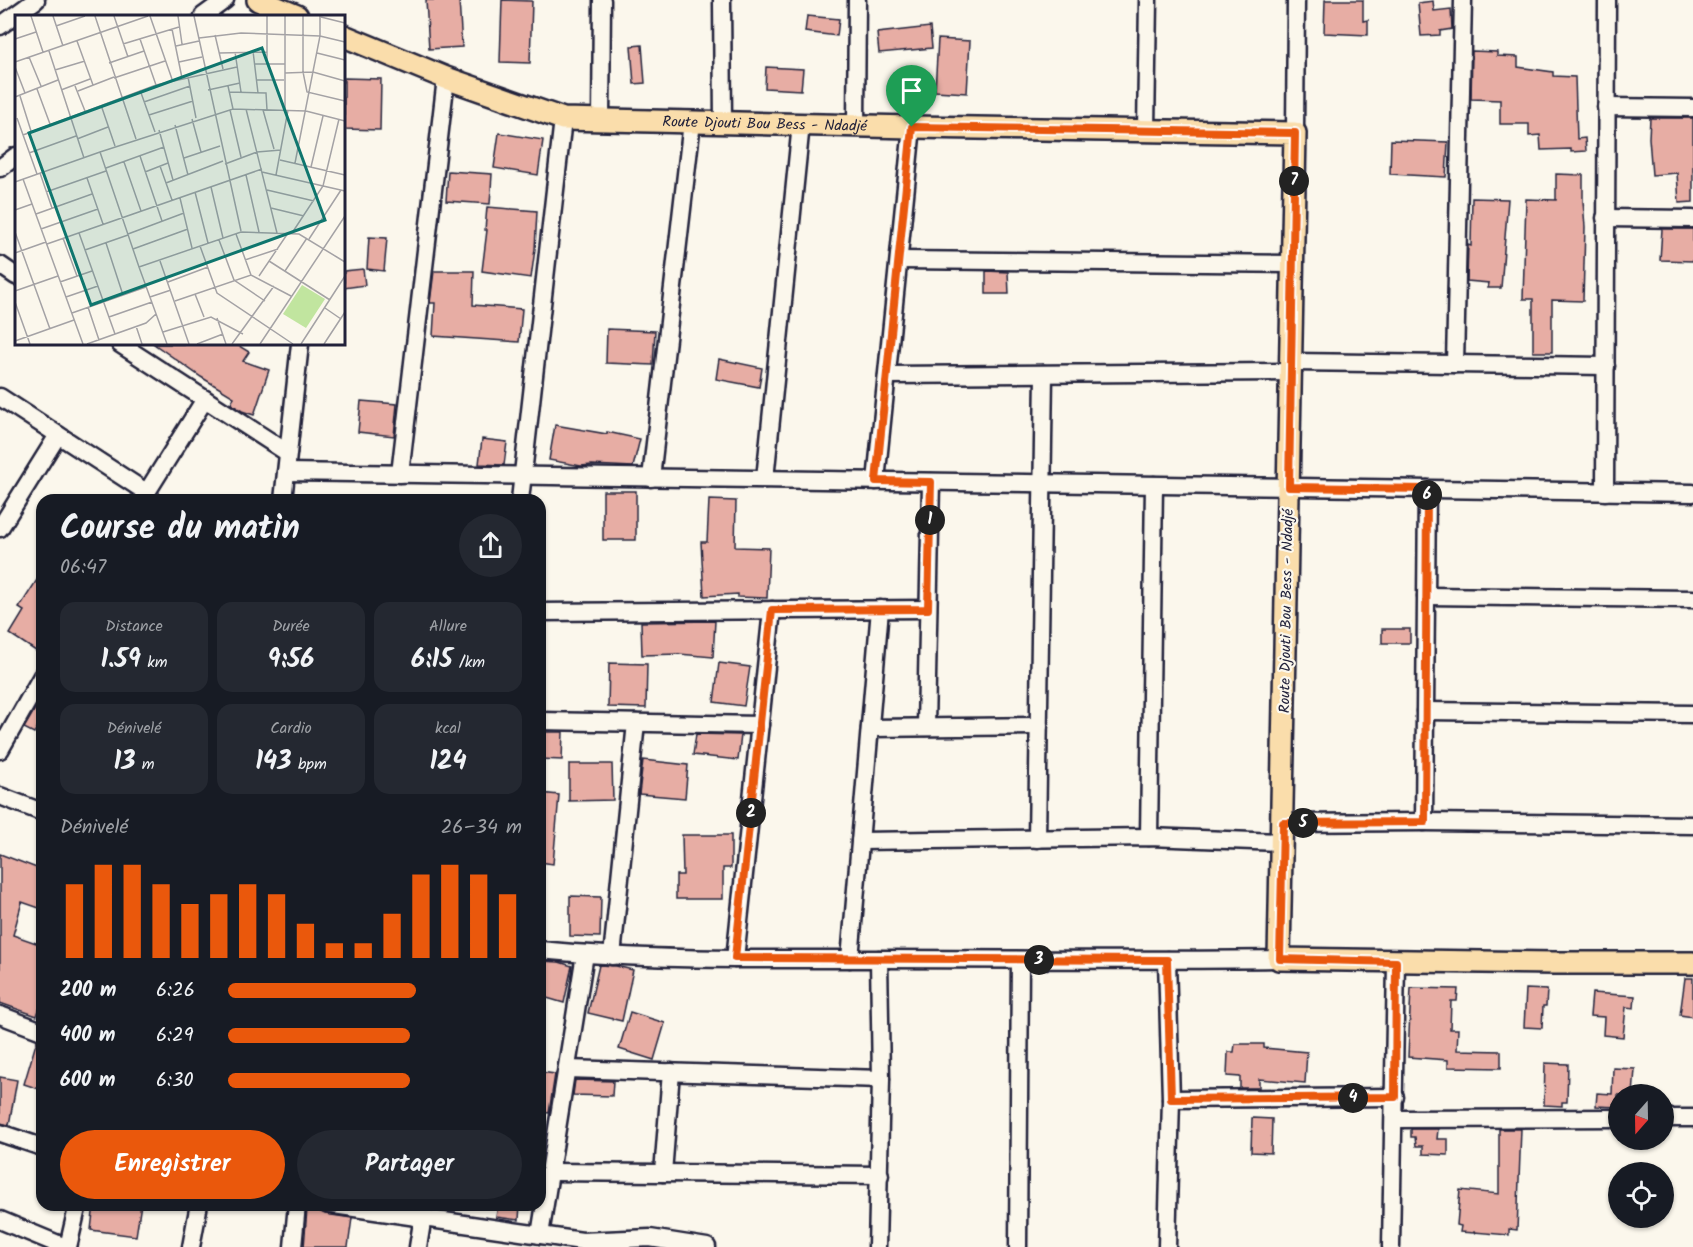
<!DOCTYPE html>
<html lang="fr">
<head>
<meta charset="utf-8">
<style>
  :root { --surface:#171b24; --page:#242831; --text:#f1f3f6; --muted:#9ea1a6; --accent:#ea580c }
  body { margin:0; font-family:Kalam,sans-serif; background:var(--page); color:var(--text); height:100vh; display:flex; flex-direction:column; font-size:22px; white-space:nowrap }
  * { box-sizing:border-box; margin:0 }
  p { font-size:20px; color:var(--muted) }
  .icon { flex:none; width:33px; height:33px; fill:none; stroke:currentColor; stroke-width:2; stroke-linecap:round; stroke-linejoin:round }
  .map { position:relative; flex:1; overflow:hidden }
  .side { position:absolute; left:36px; top:494px; width:510px; height:717px; display:flex; flex-direction:column; background:var(--surface); border-radius:18px; box-shadow:0 2px 4px #0004 }
  .side>* { flex:none }
  .needle { width:39px; rotate:200deg }
  .tools { position:absolute; left:1608px; top:1084px; display:grid; gap:12px }
  .tools a { display:grid; place-items:center; width:66px; height:66px; border-radius:50%; background:var(--surface); box-shadow:0 2px 4px #0004; font-size:30px }
  .pin { position:absolute; display:grid; place-items:center; width:51px; height:51px; color:#fff; margin:-62px -26px; border-radius:50% 50% 50% 0; rotate:-45deg; box-shadow:0 0 6px #0007 }
  .pin .icon { rotate:45deg }
  .km { position:absolute; width:30px; height:30px; margin:-15px; border-radius:50%; background:#222; color:#fff; font-size:16px; line-height:30px; text-align:center }
  .round { display:grid; place-items:center; flex:none; width:63px; height:63px; border-radius:32px; background:var(--page) }
  .summary { display:flex; align-items:center; justify-content:space-between; height:102px; padding:0 24px }
  h1 { font-size:33px; font-weight:600; line-height:45px }
  .metrics { display:grid; grid-template-columns:repeat(3,1fr); gap:9px; height:102px; padding:6px 24px }
  .metrics div { display:grid; align-content:center; border-radius:15px; background:var(--page); text-align:center }
  .metrics b { font-size:26px; font-weight:600 }
  .metrics small { font-size:16px; font-weight:400 }
  .metrics p { font-size:16px }
  .chart { height:168px; padding:12px 24px }
  .chart p { display:flex; justify-content:space-between }
  .chart svg { width:100%; height:108px; margin-top:6px; stroke:var(--accent); stroke-width:6 }
  .button { display:flex; gap:12px; margin-top:auto; padding:12px 24px }
  .button a { flex:1; height:69px; border-radius:36px; background:var(--accent); color:#fff; font-size:24px; font-weight:600; line-height:69px; text-align:center }
  .button a+a { background:var(--page); color:var(--text) }
  ul { padding:0 24px; list-style:none; font-size:20px }
  li { display:grid; grid-template-columns:96px 72px 1fr; align-items:center; height:45px }
  li i { height:15px; border-radius:8px; background:var(--accent) }
  .map>svg:first-child { display:block }
  .building { fill:#e7ada4; stroke:#22223b; stroke-width:1.5 }
  .lines { fill:none; stroke-linecap:round; stroke-linejoin:round }
  .minor-casing { stroke:#22223b; stroke-width:21 }
  .major-casing { stroke:#22223b; stroke-width:26 }
  .minor { stroke:#fbf7ec; stroke-width:16 }
  .major { stroke:#faddab; stroke-width:21 }
  .route-casing { stroke:#fff; stroke-width:12 }
  .route { stroke:#ea580c; stroke-width:8 }
  .labels { text-anchor:middle; stroke-width:4.5; stroke-linejoin:round; paint-order:stroke }
  .street-label { font-size:15px; fill:#22223b; stroke:#fbf7ec }
  .inset-road { fill:none; stroke:#a4a2a5; stroke-width:1.5 }
  .view { fill:#0f766e; fill-opacity:0.15; stroke:#0f766e; stroke-width:3 }
  .inset-edge { fill:none; stroke:#22223b; stroke-width:3 }
</style>
</head>
<body>
<div class="map">
<svg width="1693" height="1247" viewBox="0 0 1693 1247">
  <rect width="100%" height="100%" fill="#fbf7ec"/>
  <filter id="ink" filterUnits="userSpaceOnUse"><feTurbulence type="fractalNoise" baseFrequency=".0167" numOctaves="2"/><feDisplacementMap in="SourceGraphic" scale="12" xChannelSelector="R" yChannelSelector="G"/><feConvolveMatrix kernelMatrix="1 2 1 2 8 2 1 2 1" color-interpolation-filters="sRGB"/></filter>
  <g filter="url(#ink)">
    <!-- building -->
    <g class="building">
      <polygon points="426,0 459,0 462,47 429,49"/>
      <polygon points="502,0 532,1 530,63 500,62"/>
      <polygon points="1325,0 1363,0 1363,21 1368,20 1368,35 1324,33"/>
      <polygon points="1433,1 1434,11 1451,9 1452,29 1440,31 1440,35 1421,36 1418,3"/>
      <polygon points="807,16 839,19 837,36 805,32"/>
      <polygon points="930,27 932,48 879,53 877,33"/>
      <polygon points="938,39 970,41 967,93 935,91"/>
      <polygon points="642,45 645,83 634,84 631,46"/>
      <polygon points="1472,51 1497,52 1497,56 1518,57 1518,67 1553,72 1553,76 1575,77 1577,139 1585,138 1586,151 1571,152 1571,149 1541,150 1540,135 1529,136 1529,124 1500,124 1500,100 1471,99"/>
      <polygon points="766,67 803,69 801,90 765,88"/>
      <polygon points="344,78 381,79 380,130 344,129"/>
      <polygon points="1650,118 1693,118 1693,202 1679,203 1677,173 1652,175 1649,138"/>
      <polygon points="499,133 543,140 538,175 494,168"/>
      <polygon points="1391,140 1448,142 1446,177 1390,174"/>
      <polygon points="448,171 492,174 490,204 446,201"/>
      <polygon points="1556,174 1583,175 1583,201 1585,227 1583,301 1552,300 1552,352 1533,352 1533,299 1523,299 1526,199 1556,200"/>
      <polygon points="1472,198 1508,199 1501,288 1488,288 1489,283 1467,281 1468,245 1471,246"/>
      <polygon points="487,207 537,211 535,249 531,278 482,271 487,230 485,230"/>
      <polygon points="1662,229 1693,229 1693,261 1660,260"/>
      <polygon points="369,237 387,238 384,271 367,269"/>
      <polygon points="363,269 365,285 344,288 344,271"/>
      <polygon points="434,271 474,271 473,305 522,309 519,342 433,336 435,303 430,303"/>
      <polygon points="986,271 1008,272 1009,294 986,294"/>
      <polygon points="607,329 655,331 653,365 606,363"/>
      <polygon points="154,344 236,344 249,352 243,361 269,370 254,415 242,411 231,404 234,397 201,377"/>
      <polygon points="719,359 762,368 759,387 716,379"/>
      <polygon points="361,401 397,404 394,436 358,432"/>
      <polygon points="555,425 607,434 607,432 640,439 633,467 592,465 581,466 549,460"/>
      <polygon points="482,439 507,442 504,465 479,464"/>
      <rect x="603" y="491" width="33" height="49"/>
      <polygon points="709,500 736,501 735,547 769,548 767,598 738,597 738,594 704,596 701,542 707,542"/>
      <polygon points="42,572 42,655 10,634 24,611 19,608"/>
      <polygon points="715,621 713,657 679,654 642,655 641,622"/>
      <rect x="1382" y="629" width="28" height="14"/>
      <polygon points="609,663 647,664 646,708 608,707"/>
      <polygon points="719,663 750,667 744,706 714,702"/>
      <polygon points="42,697 42,719 34,733 24,728"/>
      <polygon points="540,732 563,732 562,760 540,759"/>
      <polygon points="696,734 741,735 738,760 693,755"/>
      <polygon points="643,760 688,765 685,798 639,794"/>
      <polygon points="569,764 612,764 613,800 569,801"/>
      <polygon points="540,793 559,795 553,864 540,862"/>
      <polygon points="682,835 731,835 731,868 723,868 723,899 676,899 676,875 683,875"/>
      <polygon points="0,854 42,870 42,909 22,902 13,935 42,945 42,1001 37,1016 0,1003"/>
      <polygon points="570,896 601,897 600,937 570,936"/>
      <polygon points="540,961 559,962 572,966 564,1003 540,996"/>
      <polygon points="599,965 616,966 633,970 622,1021 588,1013"/>
      <polygon points="1685,978 1693,978 1693,1017 1680,1015"/>
      <polygon points="1411,988 1458,989 1457,1001 1451,1001 1450,1029 1458,1029 1457,1050 1501,1051 1501,1068 1448,1067 1448,1060 1408,1057"/>
      <polygon points="1526,989 1547,990 1546,1006 1543,1006 1542,1028 1524,1027"/>
      <polygon points="1592,993 1635,996 1634,1008 1626,1007 1623,1037 1603,1035 1604,1017 1590,1016"/>
      <polygon points="630,1012 665,1023 654,1060 619,1049"/>
      <polygon points="37,1040 42,1041 42,1090 24,1084"/>
      <polygon points="1235,1044 1264,1044 1264,1048 1307,1052 1305,1083 1259,1079 1259,1088 1240,1088 1240,1077 1227,1076 1228,1052 1234,1052"/>
      <polygon points="1545,1063 1568,1064 1567,1102 1562,1102 1562,1106 1544,1105"/>
      <polygon points="1613,1068 1635,1069 1633,1095 1618,1095 1618,1107 1596,1106 1597,1093 1612,1094"/>
      <polygon points="540,1072 555,1074 549,1113 540,1112"/>
      <polygon points="0,1077 17,1080 9,1125 0,1123"/>
      <polygon points="575,1080 613,1081 612,1096 573,1095"/>
      <polygon points="1252,1118 1272,1119 1271,1153 1251,1152"/>
      <polygon points="1411,1129 1438,1129 1437,1139 1448,1139 1448,1155 1423,1154 1423,1146 1416,1146 1415,1137 1411,1137"/>
      <polygon points="1499,1129 1521,1129 1517,1230 1509,1229 1509,1235 1474,1232 1474,1233 1460,1232 1461,1226 1457,1225 1460,1190 1499,1194"/>
      <polygon points="94,1204 141,1204 136,1236 91,1230"/>
      <polygon points="498,1204 520,1204 519,1220 496,1217"/>
      <polygon points="307,1209 319,1211 325,1214 352,1218 348,1247 304,1247"/>
    </g>
    <g class="lines">
      <defs>
        <g id="minor">
          <polyline points="722,0 723,122"/>
          <polyline points="203,16 225,0"/>
          <polyline points="0,26 36,0"/>
          <polyline points="1606,107 1693,108"/>
          <polyline points="601,120 602,0"/>
          <polyline points="856,125 857,0"/>
          <polyline points="1146,130 1148,0"/>
          <polyline points="1295,133 1296,0"/>
          <polyline points="0,168 16,156"/>
          <polyline points="1605,218 1693,219"/>
          <polyline points="899,260 1292,264"/>
          <polyline points="0,265 16,276"/>
          <polyline points="120,344 288,453"/>
          <polyline points="1291,362 1606,366"/>
          <polyline points="1455,364 1463,0"/>
          <polyline points="887,375 1290,372"/>
          <polyline points="0,397 146,492"/>
          <polyline points="286,472 1693,493"/>
          <polyline points="400,474 446,78"/>
          <polyline points="651,478 692,122"/>
          <polyline points="765,479 801,124"/>
          <polyline points="876,481 912,127"/>
          <polyline points="1605,492 1607,0"/>
          <polyline points="142,500 205,399"/>
          <polyline points="283,500 300,344"/>
          <polyline points="520,500 563,119"/>
          <polyline points="0,528 58,435"/>
          <polyline points="1426,596 1693,599"/>
          <polyline points="540,612 928,609"/>
          <polyline points="1425,711 1693,714"/>
          <polyline points="540,721 760,725"/>
          <polyline points="926,727 931,482"/>
          <polyline points="870,728 1039,726"/>
          <polyline points="0,750 42,676"/>
          <polyline points="0,796 42,812"/>
          <polyline points="1424,822 1427,489"/>
          <polyline points="1283,823 1424,822 1693,825"/>
          <polyline points="1149,837 1154,485"/>
          <polyline points="1037,839 1044,374"/>
          <polyline points="860,841 1149,837 1282,842"/>
          <path d="M540,950C653,961 767,959 880,959C1013,959 1146,961 1279,959"/>
          <polyline points="612,956 636,723"/>
          <polyline points="735,959 772,610"/>
          <polyline points="850,959 880,609"/>
          <polyline points="1167,960 1171,1099 1167,1247"/>
          <polyline points="0,1015 42,1031"/>
          <polyline points="567,1069 881,1079"/>
          <polyline points="1171,1099 1395,1097"/>
          <polyline points="1664,1118 1693,1118"/>
          <polyline points="1394,1119 1618,1118"/>
          <polyline points="0,1133 42,1147"/>
          <polyline points="550,1172 880,1175"/>
          <polyline points="663,1173 671,1072"/>
          <polyline points="327,1204 582,1241 650,1238 707,1247"/>
          <polyline points="0,1220 65,1247"/>
          <polyline points="540,1235 585,954"/>
          <polyline points="68,1247 78,1204"/>
          <polyline points="191,1247 199,1204"/>
          <polyline points="293,1247 297,1204"/>
          <polyline points="418,1247 425,1204"/>
          <polyline points="877,1247 881,1079 879,959"/>
          <polyline points="1018,1247 1020,960"/>
          <polyline points="1391,1247 1396,962"/>
        </g>
        <g id="major">
          <polyline points="258,0 297,16"/>
          <path id="s1" d="M344,36L446,78L563,119L912,127L1295,133L1279,959L1554,963H1693"/>
        </g>
      </defs>
      <!-- minor casing -->
      <use href="#minor" class="minor-casing"/>
      <!-- major casing -->
      <use href="#major" class="major-casing"/>
      <!-- minor -->
      <use href="#minor" class="minor"/>
      <!-- major -->
      <use href="#major" class="major"/>
    </g>
  </g>
  <g class="lines" filter="url(#ink)">
    <defs>
      <polygon id="route" points="912,127 1295,133 1289,487 1427,489 1425,822 1283,823 1280,959 1396,962 1395,1097 1171,1099 1167,960 735,958 772,610 928,609 931,482 876,481"/>
    </defs>
    <!-- route casing -->
    <use href="#route" class="route-casing"/>
    <!-- route -->
    <use href="#route" class="route"/>
  </g>
  <g class="labels">
    <!-- street labels -->
    <g class="street-label">
      <text dy="5" stroke="none"><textPath href="#s1" startOffset="436">Route Djouti Bou Bess - Ndadjé</textPath></text>
      <text transform="translate(1286 611) rotate(-89)" y="5">Route Djouti Bou Bess - Ndadjé</text>
    </g>
  </g>
  <!-- overview -->
  <g transform="translate(15 15)">
    <rect width="330" height="330" fill="#fbf7ec"/>
    <path d="M287,270L310,284L291,313L268,299Z" fill="#c1e59f"/>
    <path class="inset-road" d="M16,1L28,37M38,1L48,31M80,1L121,124M99,1L113,42M135,1L158,67M163,1L167,29M179,1L226,216M270,1V95M288,1V57L292,77L330,86M306,2L330,8M41,11L70,1M157,14L167,63M200,20L208,54M184,23L226,18L305,21L330,27M0,24L21,17M125,24L141,70M62,26L78,70M108,29L164,12M161,31L184,26M34,36L69,143M238,36L243,78M220,37L226,77M204,38L252,37M302,38L330,45M14,42L26,71M0,47L133,1M164,47L187,42M94,48L129,36M239,49H270M252,49V1M0,52L10,78M40,55L70,46M270,58L298,57L330,66M173,62L181,103M99,63L150,46M241,65H269M60,71L70,96M213,71L218,94M22,74L35,109M46,75L75,64M125,75L140,117M193,75L225,68M63,76L99,62M214,77L251,78L252,95M5,81L16,116M0,82L43,65M129,87L175,71M86,90L100,131M231,94L262,218M215,95L226,142M248,95L259,134M134,100L178,86M2,103L22,159M177,104L186,137M160,110L173,160M144,115L158,165M8,120L141,70L222,52M62,124L93,112M85,137L218,94L291,96L330,106M14,138L61,121M125,141L147,206M169,143L205,131M265,145L330,160M109,147L126,196M280,148L305,21V1M210,149L242,137L266,135M145,151L157,185M296,152L308,101M91,153L149,132M130,157L153,148M247,157L330,176M25,158L37,193M231,160L244,217M261,160L273,95M72,163L88,209M8,164L68,329M0,167L85,137L124,252L226,217L284,219L330,247M151,168L208,146M196,172L208,223M252,175L299,186M31,177L91,156M180,177L193,228M165,183L177,233M256,193L289,201M0,195L17,189M21,199L77,179M26,214L83,194M0,217L35,314M64,218L100,319M277,218L308,171L324,104M113,219L169,198M221,219L236,260M48,223L62,261M294,224L326,175M204,225L219,265L250,286M91,228L108,280M32,229L247,154M185,231L202,278L278,329M118,234L173,214M70,235L113,220M0,238L31,227M230,245L263,234M145,246L174,329M254,246L315,285M124,252L152,329M270,256L292,223M244,261L273,218M45,267L77,256M153,267L193,252M0,276L43,261M180,279L189,302M51,282L83,271M135,282L156,275M160,286L236,260L276,281M0,287L15,329M73,292L84,325M310,293L326,304M57,298L131,272M94,302L137,287M202,303L211,329M121,311L127,329M148,317L196,302L228,319M0,326L59,305M72,329L131,308L141,299M182,329L208,319M217,329L259,271M245,329L330,201M286,329L330,261M309,329L330,297"/>
    <path class="view" d="M247,33L310,205L76,290L14,118Z"/>
    <rect width="330" height="330" class="inset-edge"/>
  </g>
</svg>
<div class="tools">
<a><svg class="needle" viewBox="-14 -14 28 28"><path d="M0-13l5 13h-10z" fill="#e53935"/><path d="M0 13l5-13h-10z" fill="#9ea1a6"/></svg></a>
<a><svg class="icon" aria-label="locate" viewBox="0 0 24 24"><circle cx="12" cy="12" r="6"/><path d="M12 2v4M12 18v4M2 12h4M18 12h4"/></svg></a>
</div>
<div class="pin" style="left:912px;top:127px;background:#1e9e55"><svg class="icon" aria-label="arrive" viewBox="0 0 24 24"><path d="M6 21V4h12l-3 4 3 4H6"/></svg></div>
<b class="km" style="left:930px;top:520px">1</b>
<b class="km" style="left:751px;top:813px">2</b>
<b class="km" style="left:1039px;top:960px">3</b>
<b class="km" style="left:1353px;top:1098px">4</b>
<b class="km" style="left:1303px;top:823px">5</b>
<b class="km" style="left:1427px;top:495px">6</b>
<b class="km" style="left:1294px;top:181px">7</b>
<section class="side">
<div class="summary"><div><h1>Course du matin</h1><p>06:47</p></div><a class="round"><svg class="icon" aria-label="share" viewBox="0 0 24 24"><path d="M12 15V3M7 8l5-5 5 5M5 13v7h14v-7"/></svg></a></div>
<div class="metrics">
<div><p>Distance</p><b>1.59<small> km</small></b></div>
<div><p>Durée</p><b>9:56</b></div>
<div><p>Allure</p><b>6:15<small> /km</small></b></div>
</div>
<div class="metrics">
<div><p>Dénivelé</p><b>13<small> m</small></b></div>
<div><p>Cardio</p><b>143<small> bpm</small></b></div>
<div><p>kcal</p><b>124</b></div>
</div>
<div class="chart"><p><span>Dénivelé</span>26–34 m</p>
<svg viewBox="0 0 160 44" preserveAspectRatio="none"><path d="M5 44V14M15 44V6M25 44V6M35 44V14M45 44V22M55 44V18M65 44V14M75 44V18M85 44V30M95 44V38M105 44V38M115 44V26M125 44V10M135 44V6M145 44V10M155 44V18"/></svg>
</div>
<ul>
<li><b>200 m</b>6:26<i style="width:64%"></i></li>
<li><b>400 m</b>6:29<i style="width:62%"></i></li>
<li><b>600 m</b>6:30<i style="width:62%"></i></li>
</ul>
<div class="button"><a>Enregistrer</a><a>Partager</a></div>
</section>
</div>
</body>
</html>
